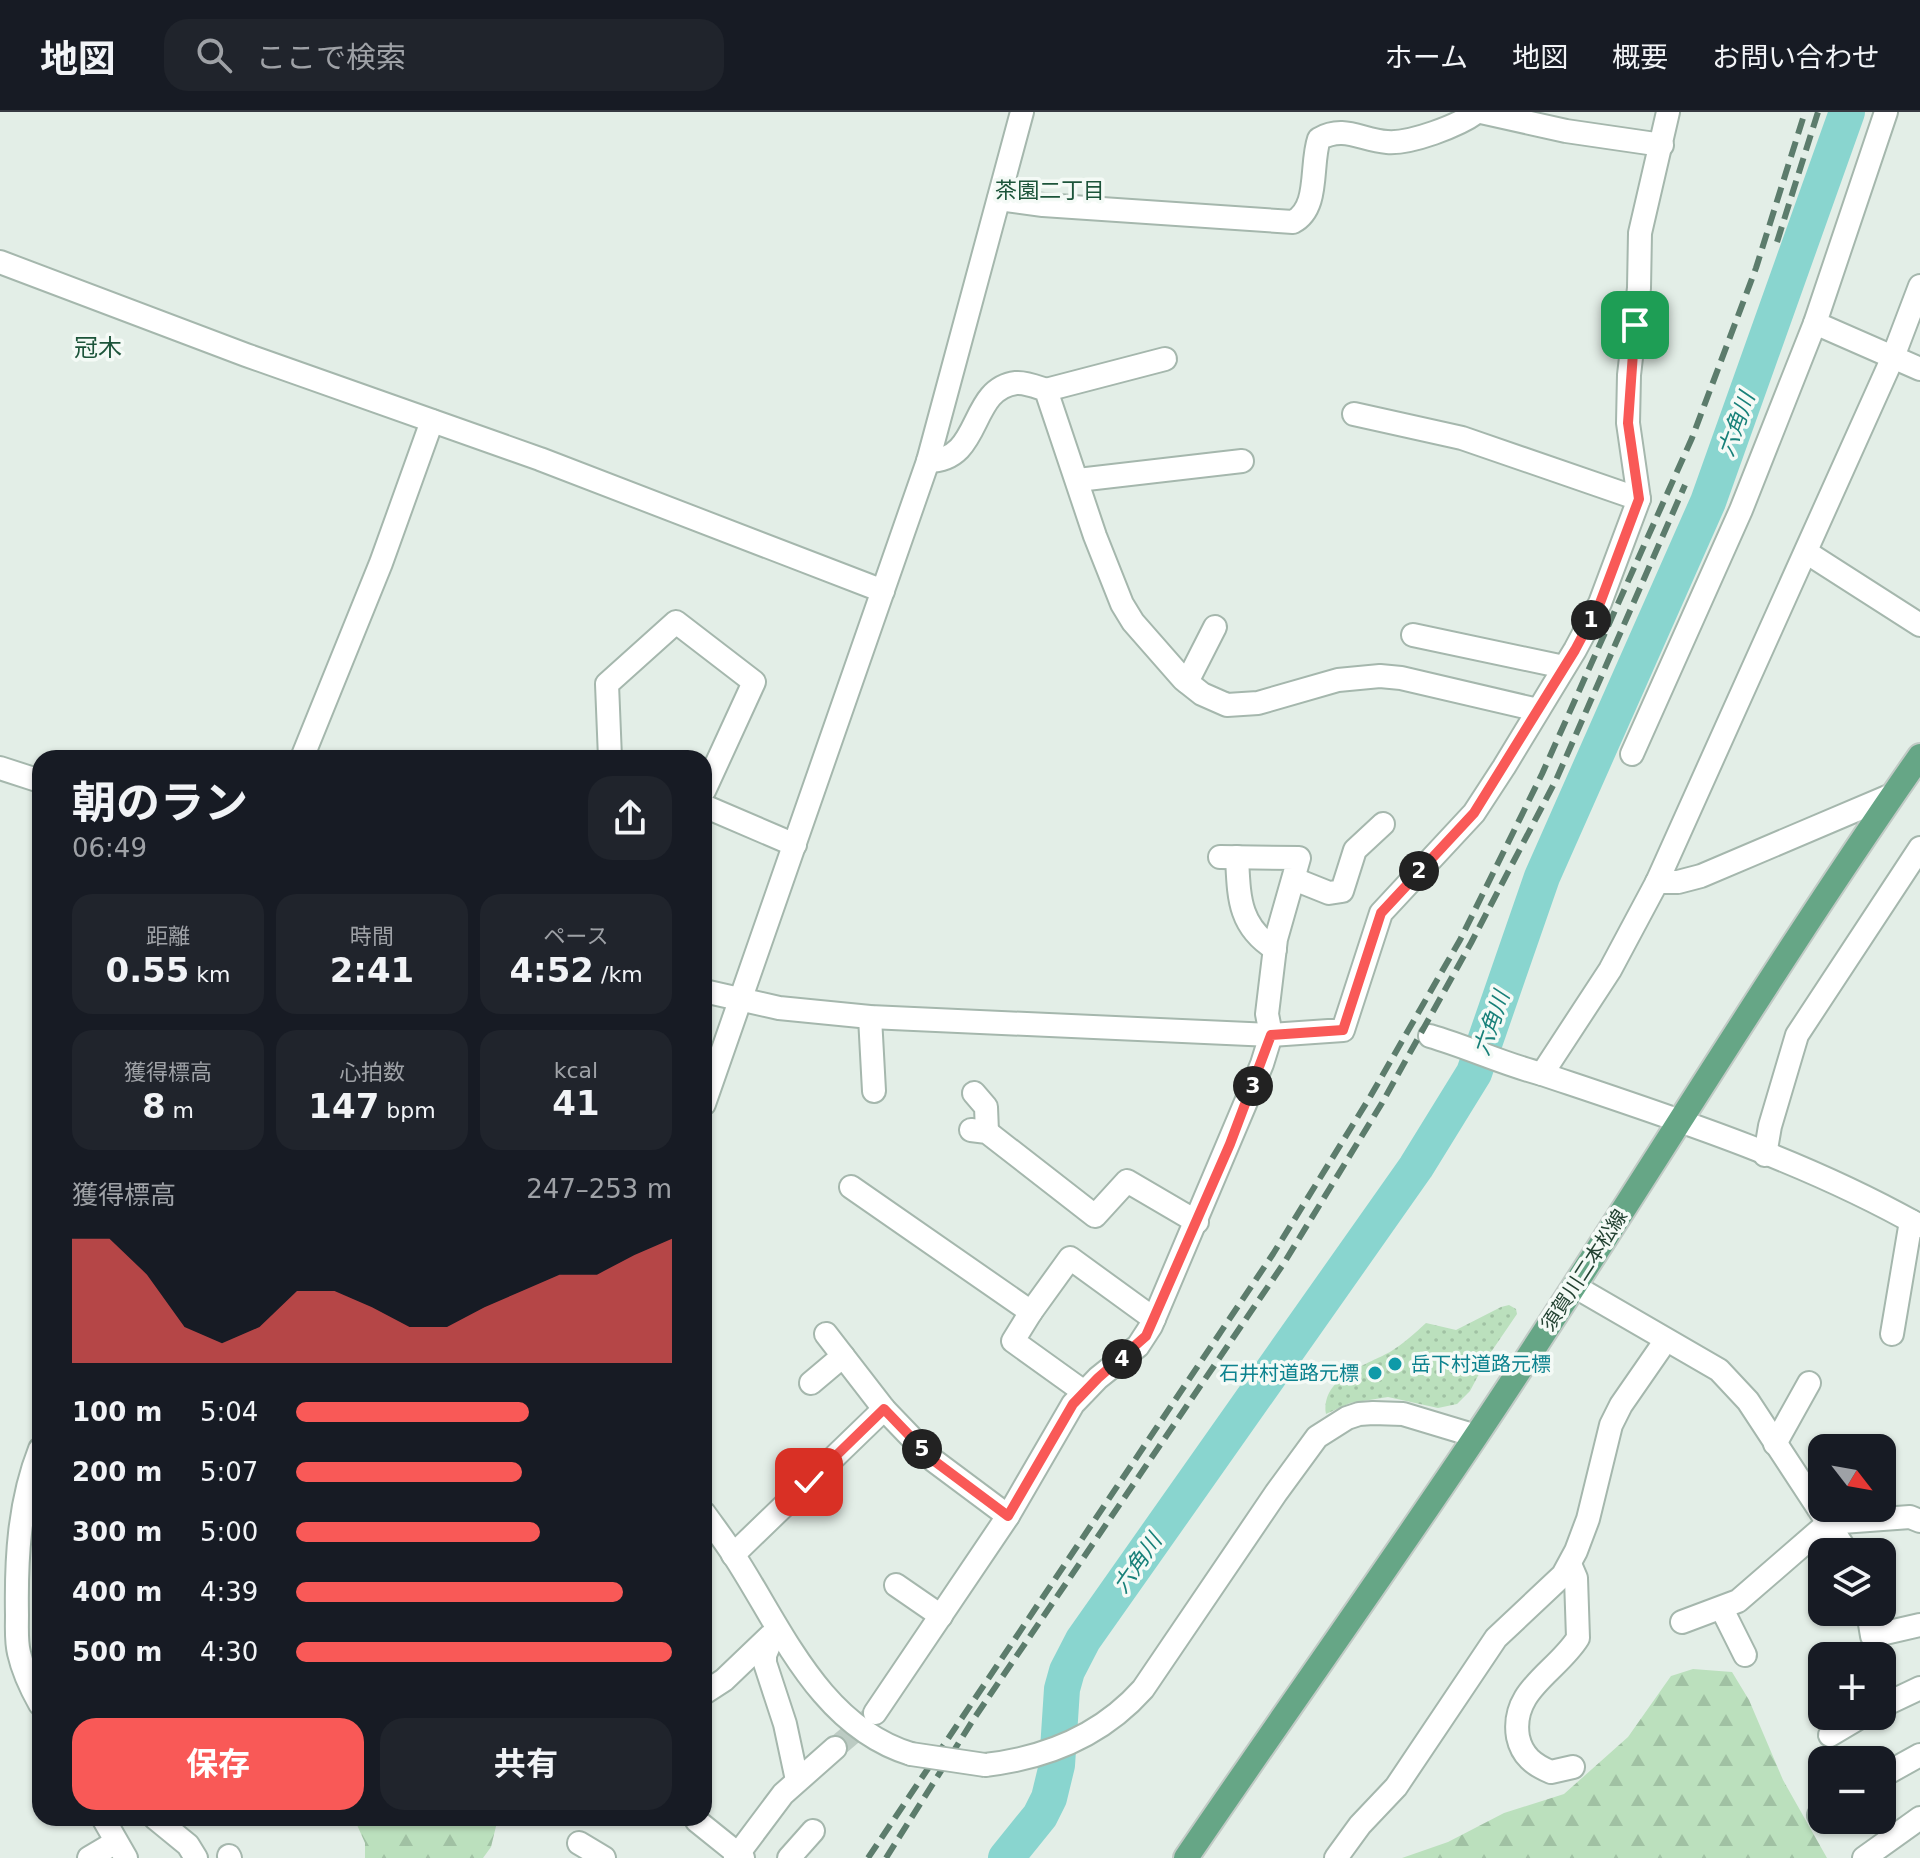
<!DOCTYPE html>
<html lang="ja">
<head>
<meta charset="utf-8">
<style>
  :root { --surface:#171b24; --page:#20242c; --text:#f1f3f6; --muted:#9ea1a6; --line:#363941; --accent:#f95957 }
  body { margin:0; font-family:"DejaVu Sans","Noto Sans JP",sans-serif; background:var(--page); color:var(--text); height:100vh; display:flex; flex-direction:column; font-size:30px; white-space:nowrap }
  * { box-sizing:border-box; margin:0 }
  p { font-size:26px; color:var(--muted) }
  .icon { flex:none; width:44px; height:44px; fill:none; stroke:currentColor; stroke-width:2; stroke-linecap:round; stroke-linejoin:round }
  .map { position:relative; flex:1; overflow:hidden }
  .drawer { position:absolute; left:32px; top:638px; width:680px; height:1076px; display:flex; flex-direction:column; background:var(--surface); border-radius:24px; box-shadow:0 2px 6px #0004 }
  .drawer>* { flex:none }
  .needle { width:52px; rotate:121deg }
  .fabs { position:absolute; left:1808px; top:1322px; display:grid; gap:16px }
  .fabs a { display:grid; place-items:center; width:88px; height:88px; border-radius:16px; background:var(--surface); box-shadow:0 2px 6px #0004; font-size:40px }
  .pin { position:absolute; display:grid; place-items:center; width:68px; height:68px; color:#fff; margin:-34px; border-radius:16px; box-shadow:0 4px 12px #0006 }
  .km { position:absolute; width:40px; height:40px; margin:-20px; border-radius:50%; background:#222; color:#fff; font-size:22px; line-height:40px; text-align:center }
  .round { display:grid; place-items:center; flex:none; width:84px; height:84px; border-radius:24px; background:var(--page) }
  .overview { display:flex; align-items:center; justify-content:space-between; height:136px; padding:0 40px }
  h1 { font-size:44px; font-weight:700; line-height:60px }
  .figures { display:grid; grid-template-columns:repeat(3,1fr); gap:12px; height:136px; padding:8px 40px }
  .figures div { display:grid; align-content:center; border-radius:20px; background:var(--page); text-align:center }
  .figures b { font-size:34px; font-weight:700 }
  .figures small { font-size:22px; font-weight:400 }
  .figures p { font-size:22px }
  .chart { height:224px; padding:16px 40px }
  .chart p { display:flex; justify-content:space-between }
  .chart svg { width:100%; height:144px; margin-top:8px; fill:var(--accent); opacity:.7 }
  .primary-button { display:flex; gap:16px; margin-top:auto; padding:16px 40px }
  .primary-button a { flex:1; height:92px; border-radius:24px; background:var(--accent); color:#fff; font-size:32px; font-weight:700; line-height:92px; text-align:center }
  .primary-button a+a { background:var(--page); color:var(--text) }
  ul { padding:0 40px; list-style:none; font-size:26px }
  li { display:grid; grid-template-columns:128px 96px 1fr; align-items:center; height:60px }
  li i { height:20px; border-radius:10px; background:var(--accent) }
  header { display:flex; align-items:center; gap:48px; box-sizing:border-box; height:112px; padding:0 40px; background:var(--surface); border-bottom:2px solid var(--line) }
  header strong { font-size:38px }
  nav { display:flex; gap:44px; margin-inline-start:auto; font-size:28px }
  .search { width:560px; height:72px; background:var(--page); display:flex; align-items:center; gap:20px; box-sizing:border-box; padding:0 28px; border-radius:24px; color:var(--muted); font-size:30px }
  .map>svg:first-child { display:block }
  .forest { fill:url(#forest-firs) }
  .park { fill:url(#park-dots) }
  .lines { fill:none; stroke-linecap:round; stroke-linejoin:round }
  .river { stroke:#89d5cf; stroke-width:36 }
  .minor-tunnel { stroke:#bccbc3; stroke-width:22; stroke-dasharray:22 11; stroke-linecap:butt }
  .minor-casing { stroke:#a5b7ad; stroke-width:26 }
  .major-casing { stroke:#c1cac5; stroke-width:28 }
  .minor { stroke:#fff; stroke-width:22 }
  .major { stroke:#66a686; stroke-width:24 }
  .rail { stroke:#5c7c6c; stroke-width:6; stroke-dasharray:16 8; stroke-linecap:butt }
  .minor-bridge-casing { stroke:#a5b7ad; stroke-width:26; stroke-linecap:butt }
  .minor-bridge { stroke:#fff; stroke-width:22 }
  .route-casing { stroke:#fff; stroke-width:16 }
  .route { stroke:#f95957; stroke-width:10 }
  .culture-dot { fill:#0f9aa8; stroke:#f4faf6; stroke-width:3 }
  .labels { text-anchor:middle; stroke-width:7; stroke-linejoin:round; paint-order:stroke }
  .street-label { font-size:20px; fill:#224131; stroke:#f4faf6 }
  .culture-label { font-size:20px; fill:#0d838f; stroke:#f4faf6; text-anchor:start }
  .neighbourhood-label { font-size:22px; fill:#1c543a; stroke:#f4faf6 }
  .water-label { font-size:22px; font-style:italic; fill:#188079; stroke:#f4faf6 }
  .quarter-label { font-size:24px; fill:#1c543a; stroke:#f4faf6 }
</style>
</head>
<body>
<header>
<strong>地図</strong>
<div class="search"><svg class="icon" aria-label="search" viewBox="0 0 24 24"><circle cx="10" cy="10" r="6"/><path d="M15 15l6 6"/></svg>ここで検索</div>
<nav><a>ホーム</a><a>地図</a><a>概要</a><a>お問い合わせ</a></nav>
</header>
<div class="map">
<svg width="1920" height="1746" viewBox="0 0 1920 1746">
  <defs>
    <pattern id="forest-firs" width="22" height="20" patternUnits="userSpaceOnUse" patternTransform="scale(2)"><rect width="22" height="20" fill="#bbe0bd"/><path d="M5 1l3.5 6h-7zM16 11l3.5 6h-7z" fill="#a0c1a3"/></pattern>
    <pattern id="park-dots" width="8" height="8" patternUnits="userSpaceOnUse" patternTransform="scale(2)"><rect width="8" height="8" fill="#bbe0bd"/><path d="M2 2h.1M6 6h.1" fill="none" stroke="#a0c1a3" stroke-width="1.8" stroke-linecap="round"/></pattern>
  </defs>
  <rect width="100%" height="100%" fill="#e3eee7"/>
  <!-- forest -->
  <g class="forest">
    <polygon points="1693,1557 1732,1560 1749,1588 1783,1668 1827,1746 1402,1746 1448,1730 1504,1701 1564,1682 1628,1625 1671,1564"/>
    <polygon points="354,1706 498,1706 491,1735 483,1746 365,1746 365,1731"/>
  </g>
  <!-- park -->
  <path class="park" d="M1509,1193L1516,1197L1517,1202L1489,1243L1470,1279L1457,1292L1438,1296L1388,1285L1350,1291L1326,1302C1321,1266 1364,1254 1390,1240C1403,1232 1415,1221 1426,1211L1456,1218L1501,1195Z"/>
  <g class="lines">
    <!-- river -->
    <polyline class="river" points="1006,1746 1040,1704 1049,1686 1057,1653 1062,1577 1067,1559 1083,1528 1416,1055 1474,961 1542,765 1708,390 1847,0"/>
    <!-- minor-tunnel -->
    <polyline class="minor-tunnel" points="835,1636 874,1603"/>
    <defs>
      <g id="minor">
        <polyline points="1481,0 1566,19 1662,33"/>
        <polyline points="1886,0 1815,211 1920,257"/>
        <path d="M999,87L1043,93L1293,110C1320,96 1310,53 1319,27C1344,13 1361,28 1387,30C1410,32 1458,14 1477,0"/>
        <polyline points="0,150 246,243 540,347 883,479"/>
        <polyline points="1046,278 1165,247"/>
        <polyline points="1354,302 1462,326 1639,387"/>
        <path d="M928,349C983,349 968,277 1016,271C1026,270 1037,275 1046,278L1095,424L1122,492L1133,510L1183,567L1202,582L1227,593L1258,591L1338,568L1380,564L1401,566L1538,598"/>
        <polyline points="1078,368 1242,349"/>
        <polyline points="1806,440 1920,513"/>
        <polyline points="1413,523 1564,555"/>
        <polyline points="1187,570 1215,515"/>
        <polyline points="1632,642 1741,398 1815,211"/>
        <polyline points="302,646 381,451 432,309"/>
        <polyline points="610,646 607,572 676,510 754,570 704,679"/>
        <polyline points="0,656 40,669"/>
        <polyline points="704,694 795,733"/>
        <path d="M1237,745C1239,784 1238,814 1275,837"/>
        <polyline points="1294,767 1329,781 1342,779 1355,738 1383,712"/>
        <polyline points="1657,770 1678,770 1701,764 1894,682"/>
        <polyline points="704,879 779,896 870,905 1271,923 1343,918 1381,801 1474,701 1504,655 1575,538 1600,491 1639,387 1628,311 1629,263 1639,176 1640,121 1668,0"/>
        <polyline points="870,905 874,979"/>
        <path d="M1430,924C1468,935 1503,952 1542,962L1610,858L1657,770L1893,245L1920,174"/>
        <path d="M1542,962C1670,1005 1802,1047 1920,1114"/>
        <polyline points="974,981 986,995 987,1020"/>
        <polyline points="704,992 928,349 1022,0"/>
        <polyline points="971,1018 987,1020 1095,1104 1127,1069 1197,1110"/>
        <polyline points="1765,1043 1770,1014 1797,923 1920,736"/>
        <polyline points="851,1075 1031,1200 1070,1146 1154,1207"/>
        <polyline points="1574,1174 1719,1258 1748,1289 1847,1440"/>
        <polyline points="1031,1200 1013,1229 1084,1280"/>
        <polyline points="826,1222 884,1297 933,1348 1008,1404"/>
        <polyline points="1892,1222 1911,1109"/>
        <polyline points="811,1271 843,1244"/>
        <polyline points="1775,1332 1809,1271"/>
        <path d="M40,1337C19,1390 16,1447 17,1503C17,1515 16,1529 19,1541C23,1559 31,1576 40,1592"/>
        <path d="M704,1401C714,1415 724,1428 733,1442C781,1515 819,1614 911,1642"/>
        <polyline points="733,1443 884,1297"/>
        <path d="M1570,1452L1576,1466L1578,1526C1557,1560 1510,1578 1518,1625C1522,1644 1534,1653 1551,1660L1573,1655"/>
        <polyline points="896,1473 941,1504"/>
        <polyline points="1722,1497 1745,1543"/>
        <polyline points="1868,1500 1872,1524 1920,1513"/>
        <polyline points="1682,1510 1738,1489 1828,1411 1910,1405 1920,1409"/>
        <polyline points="776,1517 765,1543 765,1551 785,1612 797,1668"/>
        <polyline points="704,1581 724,1568 770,1524"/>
        <polyline points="1882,1594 1920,1576"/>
        <polyline points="875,1601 1008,1404 1073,1292 1098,1266 1138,1234 1151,1214 1262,952 1271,923 1267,902 1276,827 1299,746 1220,745"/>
        <polyline points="1830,1623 1862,1604"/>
        <path d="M985,1653C1046,1646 1102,1623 1143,1577L1276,1381L1317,1325L1347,1306L1359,1302L1373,1301L1403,1302L1476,1324"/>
        <polyline points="1882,1664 1920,1643"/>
        <polyline points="1819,1703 1822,1701"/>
        <polyline points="103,1706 126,1746"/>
        <polyline points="155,1706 188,1733 196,1746"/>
        <polyline points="697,1709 743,1746"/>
        <polyline points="579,1731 604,1746"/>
        <polyline points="229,1744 230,1746"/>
        <polyline points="89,1746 116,1730"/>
        <polyline points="735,1746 783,1682 835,1636"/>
        <polyline points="789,1746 813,1719"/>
        <polyline points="1336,1746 1360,1713 1396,1675 1496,1526 1563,1463 1576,1439 1588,1407 1611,1313 1621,1293 1666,1228"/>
        <polyline points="1864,1746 1920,1706"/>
      </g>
      <path id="major" d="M1186,1746C1282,1605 1381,1466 1476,1324C1627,1099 1765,866 1920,644"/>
    </defs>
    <!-- minor casing -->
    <use href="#minor" class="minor-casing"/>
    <!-- major casing -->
    <use href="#major" class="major-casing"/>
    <!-- minor -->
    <use href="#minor" class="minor"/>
    <!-- major -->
    <use href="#major" class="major"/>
    <!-- rail -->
    <g class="rail">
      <polyline points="1777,130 1818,0"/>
      <polyline points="868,1746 1273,1142 1370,985 1460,828 1542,662 1692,326 1756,156 1805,0"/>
      <polyline points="886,1746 975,1605 1284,1151 1382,991 1471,831 1556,668 1685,373"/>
    </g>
    <defs>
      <polyline id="minor-bridge" points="911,1642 985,1653"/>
    </defs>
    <!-- minor-bridge casing -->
    <use href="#minor-bridge" class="minor-bridge-casing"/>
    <!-- minor-bridge -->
    <use href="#minor-bridge" class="minor-bridge"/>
  </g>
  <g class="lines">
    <defs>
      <polyline id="route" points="809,1370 884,1297 933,1348 1008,1404 1073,1292 1098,1266 1146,1224 1230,1032 1271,923 1343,918 1381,801 1474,701 1575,538 1600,491 1639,387 1628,311 1635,213"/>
    </defs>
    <!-- route casing -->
    <use href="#route" class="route-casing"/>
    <!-- route -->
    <use href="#route" class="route"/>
  </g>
  <!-- markers -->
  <g class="culture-dot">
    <circle cx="1395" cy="1252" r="8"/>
    <circle cx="1375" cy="1261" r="8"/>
  </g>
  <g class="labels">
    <!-- street labels -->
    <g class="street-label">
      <text transform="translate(1584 1158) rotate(-57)" y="7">須賀川二本松線</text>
    </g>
    <!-- culture labels -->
    <g class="culture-label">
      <text x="1411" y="1259">岳下村道路元標</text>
      <text x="1359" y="1268" text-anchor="end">石井村道路元標</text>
    </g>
    <!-- neighbourhood labels -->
    <g class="neighbourhood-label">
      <text x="1050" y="86">茶園二丁目</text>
    </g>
    <!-- water labels -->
    <g class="water-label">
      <text transform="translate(1736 312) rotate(-70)" y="8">六角川</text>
      <text transform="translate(1491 911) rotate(-71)" y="8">六角川</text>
      <text transform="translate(1137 1451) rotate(-55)" y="8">六角川</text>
    </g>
    <!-- quarter labels -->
    <g class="quarter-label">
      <text x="98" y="244">冠木</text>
    </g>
  </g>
</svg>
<div class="fabs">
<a><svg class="needle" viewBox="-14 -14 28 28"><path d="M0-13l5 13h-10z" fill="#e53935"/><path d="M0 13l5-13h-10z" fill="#9ea1a6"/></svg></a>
<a><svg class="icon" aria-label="layers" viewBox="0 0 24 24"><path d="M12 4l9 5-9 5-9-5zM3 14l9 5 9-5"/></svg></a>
<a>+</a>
<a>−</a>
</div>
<div class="pin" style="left:1635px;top:213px;background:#1e9e55"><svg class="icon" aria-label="arrive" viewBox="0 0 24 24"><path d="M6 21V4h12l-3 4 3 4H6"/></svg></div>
<div class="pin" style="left:809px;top:1370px;background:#d93025"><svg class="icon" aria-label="check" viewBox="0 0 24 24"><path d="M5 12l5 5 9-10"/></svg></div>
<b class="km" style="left:1591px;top:508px">1</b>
<b class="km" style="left:1419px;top:759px">2</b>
<b class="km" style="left:1253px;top:974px">3</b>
<b class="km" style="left:1122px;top:1247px">4</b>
<b class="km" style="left:922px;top:1337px">5</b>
<section class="drawer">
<div class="overview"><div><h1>朝のラン</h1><p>06:49</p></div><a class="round"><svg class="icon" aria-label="share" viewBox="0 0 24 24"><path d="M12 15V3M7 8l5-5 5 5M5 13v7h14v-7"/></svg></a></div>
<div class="figures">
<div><p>距離</p><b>0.55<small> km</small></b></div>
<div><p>時間</p><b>2:41</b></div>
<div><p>ペース</p><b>4:52<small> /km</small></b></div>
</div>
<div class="figures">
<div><p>獲得標高</p><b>8<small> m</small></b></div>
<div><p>心拍数</p><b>147<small> bpm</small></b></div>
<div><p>kcal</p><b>41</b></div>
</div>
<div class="chart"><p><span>獲得標高</span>247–253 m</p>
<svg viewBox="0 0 160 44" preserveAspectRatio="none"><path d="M0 44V6L10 6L20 17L30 33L40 38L50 33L60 22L70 22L80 27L90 33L100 33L110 27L120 22L130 17L140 17L150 11L160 6V44z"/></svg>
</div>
<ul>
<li><b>100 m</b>5:04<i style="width:62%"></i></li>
<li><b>200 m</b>5:07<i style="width:60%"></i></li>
<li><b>300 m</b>5:00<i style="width:65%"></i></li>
<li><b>400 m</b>4:39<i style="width:87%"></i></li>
<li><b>500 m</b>4:30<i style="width:100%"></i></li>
</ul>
<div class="primary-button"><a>保存</a><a>共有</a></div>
</section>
</div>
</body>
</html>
